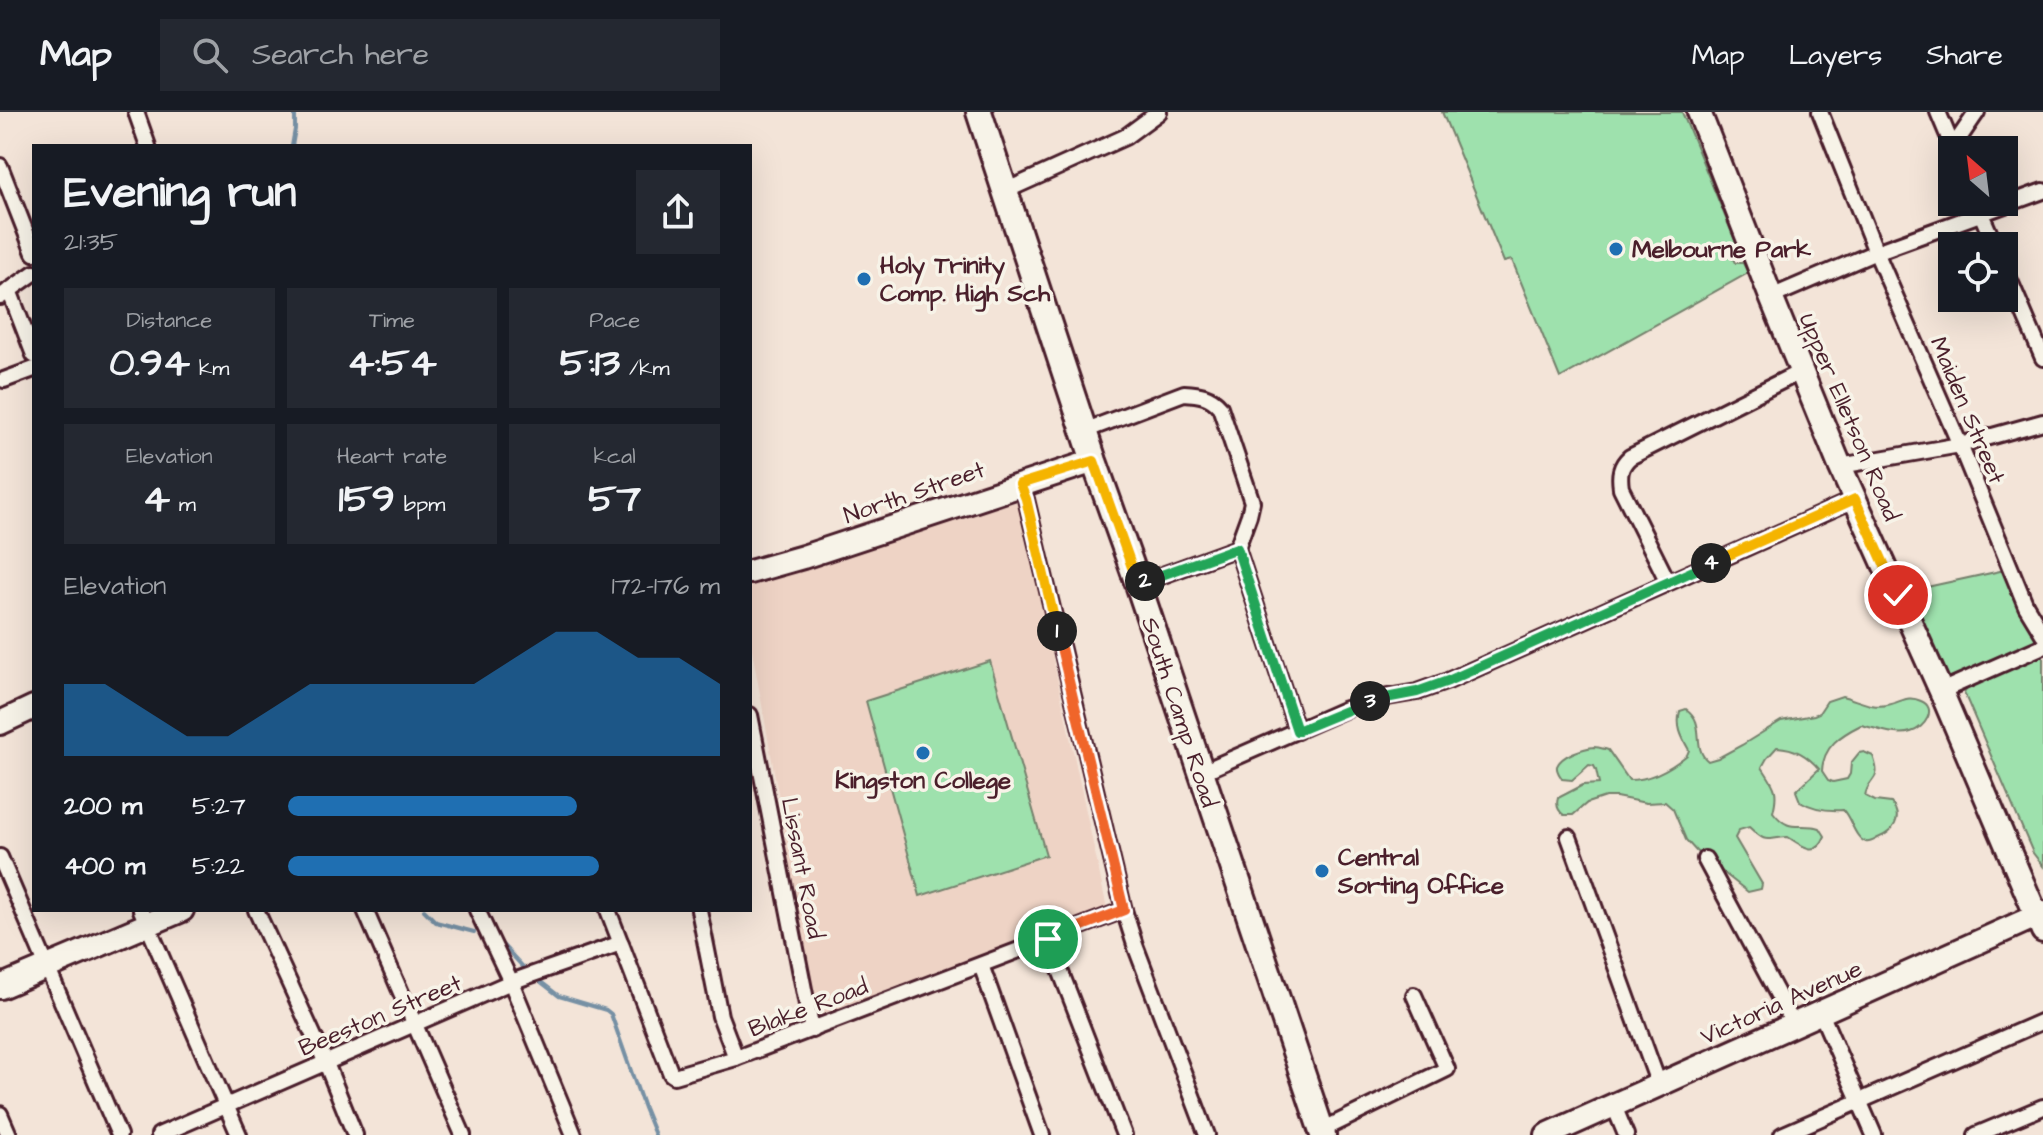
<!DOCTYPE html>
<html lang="en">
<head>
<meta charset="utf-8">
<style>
  :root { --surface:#171b24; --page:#242831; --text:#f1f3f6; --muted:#9ea1a6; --line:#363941; --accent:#1f6fb2 }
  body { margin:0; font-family:"Architects Daughter",sans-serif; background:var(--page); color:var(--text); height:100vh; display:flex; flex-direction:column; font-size:30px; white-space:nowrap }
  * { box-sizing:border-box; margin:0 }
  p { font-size:26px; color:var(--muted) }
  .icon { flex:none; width:44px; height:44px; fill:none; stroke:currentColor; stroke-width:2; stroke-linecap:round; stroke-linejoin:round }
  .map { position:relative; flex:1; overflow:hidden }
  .side { position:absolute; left:32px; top:32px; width:720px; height:768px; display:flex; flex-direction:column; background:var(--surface); border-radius:0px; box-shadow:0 8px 32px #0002 }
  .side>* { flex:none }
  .needle { width:52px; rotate:332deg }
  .fabs { position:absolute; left:1938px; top:24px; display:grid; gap:16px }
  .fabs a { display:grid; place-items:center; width:80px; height:80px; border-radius:0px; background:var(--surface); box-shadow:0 8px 32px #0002; font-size:40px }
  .pin { position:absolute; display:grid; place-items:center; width:68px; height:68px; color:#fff; margin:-34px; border:4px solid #fff; border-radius:50%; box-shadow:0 2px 8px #0007 }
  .km { position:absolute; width:40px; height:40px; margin:-20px; border-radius:50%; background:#222; color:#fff; font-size:22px; line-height:40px; text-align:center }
  .round { display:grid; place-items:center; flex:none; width:84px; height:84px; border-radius:0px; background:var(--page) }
  .headline { display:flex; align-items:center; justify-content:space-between; height:136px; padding:0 32px }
  h1 { font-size:44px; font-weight:800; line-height:60px }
  .figures { display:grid; grid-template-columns:repeat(3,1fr); gap:12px; height:136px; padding:8px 32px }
  .figures div { display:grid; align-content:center; border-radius:0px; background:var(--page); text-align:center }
  .figures b { font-size:40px; font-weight:800 }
  .figures small { font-size:22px; font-weight:400 }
  .figures p { font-size:22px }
  .chart { height:224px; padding:16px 32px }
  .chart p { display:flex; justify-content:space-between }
  .chart svg { width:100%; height:144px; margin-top:8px; fill:var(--accent); opacity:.7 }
  ul { padding:0 32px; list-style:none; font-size:26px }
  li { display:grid; grid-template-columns:128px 96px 1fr; align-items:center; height:60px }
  li i { height:20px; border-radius:10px; background:var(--accent) }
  header { display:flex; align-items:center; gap:48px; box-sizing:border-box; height:112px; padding:0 40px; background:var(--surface); border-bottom:2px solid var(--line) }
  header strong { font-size:38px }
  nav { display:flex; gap:44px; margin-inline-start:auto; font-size:28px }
  .search { width:560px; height:72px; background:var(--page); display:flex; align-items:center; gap:20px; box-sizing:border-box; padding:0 28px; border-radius:0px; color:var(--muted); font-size:30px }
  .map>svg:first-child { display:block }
  .built { fill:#eed3c5 }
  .green { fill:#9ee1ad; stroke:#74806c; stroke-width:2 }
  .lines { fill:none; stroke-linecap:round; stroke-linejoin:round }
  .stream { stroke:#7690a4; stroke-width:4 }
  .street-casing { stroke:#4a1f2b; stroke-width:20 }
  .secondary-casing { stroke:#4a1f2b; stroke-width:28 }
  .primary-casing { stroke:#4a1f2b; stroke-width:30 }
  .street { stroke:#f7f3e8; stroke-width:14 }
  .secondary { stroke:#f7f3e8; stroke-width:22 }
  .primary { stroke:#f7f3e8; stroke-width:24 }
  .split-1-casing { stroke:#fff; stroke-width:16 }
  .split-2-casing { stroke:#fff; stroke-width:16 }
  .split-3-casing { stroke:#fff; stroke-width:16 }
  .split-4-casing { stroke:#fff; stroke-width:16 }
  .split-5-casing { stroke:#fff; stroke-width:16 }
  .split-1 { stroke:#f0652b; stroke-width:10 }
  .split-2 { stroke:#f5b400; stroke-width:10 }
  .split-3 { stroke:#22a559; stroke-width:10 }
  .split-4 { stroke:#22a559; stroke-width:10 }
  .split-5 { stroke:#f5b400; stroke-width:10 }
  .poi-dot { fill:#1f6fb2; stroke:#f7f3e8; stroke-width:3 }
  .labels { text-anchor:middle; stroke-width:7; stroke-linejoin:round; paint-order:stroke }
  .poi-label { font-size:24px; font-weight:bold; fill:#4a1f2b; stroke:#f7f3e8; text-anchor:start }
  .street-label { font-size:24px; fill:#4a1f2b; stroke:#f7f3e8 }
</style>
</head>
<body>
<header>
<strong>Map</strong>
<div class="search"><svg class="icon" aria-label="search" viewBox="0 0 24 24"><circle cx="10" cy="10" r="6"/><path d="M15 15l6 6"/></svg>Search here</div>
<nav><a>Map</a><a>Layers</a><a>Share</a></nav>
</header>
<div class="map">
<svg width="2043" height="1023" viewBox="0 0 2043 1023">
  <rect width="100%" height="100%" fill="#f3e4d8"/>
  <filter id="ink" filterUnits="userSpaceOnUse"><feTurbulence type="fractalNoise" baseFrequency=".0125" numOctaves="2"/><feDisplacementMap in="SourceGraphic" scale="16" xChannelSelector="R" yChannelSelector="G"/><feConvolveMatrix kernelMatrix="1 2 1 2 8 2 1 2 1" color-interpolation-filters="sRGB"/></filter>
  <g filter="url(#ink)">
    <!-- built -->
    <polygon class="built" points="1019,389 1108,801 813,905 778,681 750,527 750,467"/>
    <!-- green -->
    <g class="green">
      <polygon points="1442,0 1682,0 1737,133 1731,142 1735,151 1743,151 1748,161 1560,266 1512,148 1504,150"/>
      <polygon points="2005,458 2040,524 2037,530 1945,572 1904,480"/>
      <polygon points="2043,537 2043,754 2033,741 1964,581 1972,571"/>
      <polygon points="990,549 1046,743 920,784 866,589"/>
      <path d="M1842,584C1858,588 1873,598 1891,592C1903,589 1908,583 1921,589C1938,596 1925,616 1911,620C1896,625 1876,616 1861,613C1841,623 1823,634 1822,659L1828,668L1833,670L1847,667L1850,662L1851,651L1859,641L1864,640L1873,644C1883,671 1869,663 1865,684L1875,689L1891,691C1904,706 1893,720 1878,726C1874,728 1870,731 1866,730C1855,727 1851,706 1843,698C1828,699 1813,697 1800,689L1796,679L1819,657C1807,643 1795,636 1777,635L1767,646L1762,655C1774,674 1779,677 1773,700C1790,722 1798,710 1820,716L1825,724C1816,746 1802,734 1788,725C1765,726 1768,733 1749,715L1739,718L1735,726L1762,772L1761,777L1748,780L1696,739L1686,728L1673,697L1665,690L1646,691L1616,685H1605L1587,691L1573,703H1564C1558,699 1556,693 1558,686L1583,673L1599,672L1596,658L1594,654L1589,653L1572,668L1562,667C1560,663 1556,659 1557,654C1561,643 1584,636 1594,635C1599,635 1604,637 1608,638L1629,668C1651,668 1670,657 1687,643L1689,638C1681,624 1676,614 1680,599L1686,597C1707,611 1691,636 1708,649L1718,646L1742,633L1781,609L1814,603L1819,601L1827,589Z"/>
    </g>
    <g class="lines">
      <!-- stream -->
      <g class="stream">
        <polyline points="292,34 295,17 295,0"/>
        <polyline points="424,798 436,810 474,820"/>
        <polyline points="497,827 525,857"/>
        <polyline points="541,870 559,884 606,898 611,902 644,996 655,1023"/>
      </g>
      <defs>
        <g id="street">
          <polyline points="136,0 148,34"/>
          <polyline points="1820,0 1876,140 1960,333 2026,494 2043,522"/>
          <polyline points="1938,0 1954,38"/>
          <polyline points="1953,35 1977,0"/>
          <polyline points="0,54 34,141"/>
          <polyline points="1005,79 1125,25 1159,0"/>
          <polyline points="1976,90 1995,134"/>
          <polyline points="2004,155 2043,246"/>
          <polyline points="9,178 34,243"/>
          <polyline points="0,185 34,161"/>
          <polyline points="1771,185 1876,140 2043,79"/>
          <polyline points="4,268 34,257"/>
          <path d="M1084,319L1184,281C1199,282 1210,283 1220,295L1252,390L1249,403L1237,436"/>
          <polyline points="1840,354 1960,333 2043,310"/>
          <polyline points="1020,372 1026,387 1124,798 1135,833 1207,1023"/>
          <path d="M1668,470L1621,376C1619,362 1620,354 1630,345L1802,259"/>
          <polyline points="1138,472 1237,436 1297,619"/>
          <polyline points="1941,579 2043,534"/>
          <polyline points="750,603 812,918"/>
          <polyline points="1200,661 1346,597 1370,588 1417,580 1448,569 1855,387"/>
          <polyline points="1569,725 1659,973"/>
          <polyline points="0,745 119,1023"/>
          <polyline points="1705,747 1794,913"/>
          <polyline points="141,798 239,1023"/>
          <polyline points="256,798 326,951 355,1023"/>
          <polyline points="365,798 463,1023"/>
          <polyline points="477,798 511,870 574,1023"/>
          <polyline points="608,798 671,962 674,964 736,946 1124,798"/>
          <polyline points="699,798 720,904 736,946"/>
          <polyline points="1048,827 1124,1023"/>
          <polyline points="981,853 1042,1023"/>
          <polyline points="1821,901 1874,1023"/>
          <polyline points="1614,994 1626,1023"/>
          <polyline points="0,1002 9,1023"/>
          <polyline points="1322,1018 1447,957 1414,883"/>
          <polyline points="159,1023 511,870 621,831"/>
          <polyline points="1782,1023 2043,909"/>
          <polyline points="1976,1023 2043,995"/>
        </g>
        <g id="secondary">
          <polyline points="1699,0 1771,185 1840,354 1941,579 2043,819"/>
          <polyline points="750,460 803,445 1094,349"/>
          <polyline points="0,611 34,595"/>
          <polyline points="0,875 182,798"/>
          <polyline points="1547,1023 2043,801"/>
        </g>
        <polyline id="primary" points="979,0 1094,349 1138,472 1323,1023"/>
      </defs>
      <!-- street casing -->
      <use href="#street" class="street-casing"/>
      <!-- secondary casing -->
      <use href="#secondary" class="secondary-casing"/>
      <!-- primary casing -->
      <use href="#primary" class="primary-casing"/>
      <!-- street -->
      <use href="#street" class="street"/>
      <!-- secondary -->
      <use href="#secondary" class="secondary"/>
      <!-- primary -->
      <use href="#primary" class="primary"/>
    </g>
  </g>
  <g class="lines" filter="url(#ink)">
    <defs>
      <polyline id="split-1" points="1048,827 1124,798 1057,519"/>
      <polyline id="split-2" points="1057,519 1026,387 1020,372 1094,349 1138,472 1145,469"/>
      <polyline id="split-3" points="1145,469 1237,436 1297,619 1370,589"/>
      <polyline id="split-4" points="1370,589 1417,580 1448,569 1711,451"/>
      <polyline id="split-5" points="1711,451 1855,387 1898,483"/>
    </defs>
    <!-- split-1 casing -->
    <use href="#split-1" class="split-1-casing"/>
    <!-- split-2 casing -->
    <use href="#split-2" class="split-2-casing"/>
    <!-- split-3 casing -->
    <use href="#split-3" class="split-3-casing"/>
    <!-- split-4 casing -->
    <use href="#split-4" class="split-4-casing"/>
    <!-- split-5 casing -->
    <use href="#split-5" class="split-5-casing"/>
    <!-- split-1 -->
    <use href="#split-1" class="split-1"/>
    <!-- split-2 -->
    <use href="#split-2" class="split-2"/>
    <!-- split-3 -->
    <use href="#split-3" class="split-3"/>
    <!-- split-4 -->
    <use href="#split-4" class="split-4"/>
    <!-- split-5 -->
    <use href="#split-5" class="split-5"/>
  </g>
  <!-- markers -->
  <g class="poi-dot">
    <circle cx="1616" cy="137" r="8"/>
    <circle cx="864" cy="167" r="8"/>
    <circle cx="923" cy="641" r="8"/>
    <circle cx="1322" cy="759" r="8"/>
  </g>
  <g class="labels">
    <!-- poi labels -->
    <g class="poi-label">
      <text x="1632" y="145">Melbourne Park</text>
      <text x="880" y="161">Holy Trinity<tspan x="880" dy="28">Comp. High Sch</tspan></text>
      <text x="923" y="676" text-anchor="middle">Kingston College</text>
      <text x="1338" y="753">Central<tspan x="1338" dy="28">Sorting Office</tspan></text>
    </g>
    <!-- street labels -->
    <g class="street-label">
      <text transform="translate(1968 298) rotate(67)" y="8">Maiden Street</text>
      <text transform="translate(1850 305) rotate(67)" y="8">Upper Elletson Road</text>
      <text transform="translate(914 380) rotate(-19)" y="8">North Street</text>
      <text transform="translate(1180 600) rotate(72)" y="8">South Camp Road</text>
      <text transform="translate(803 756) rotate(79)" y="8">Lissant Road</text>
      <text transform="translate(1781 890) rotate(-24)" y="8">Victoria Avenue</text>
      <text transform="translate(808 895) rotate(-21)" y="8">Blake Road</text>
      <text transform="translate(380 903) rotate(-23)" y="8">Beeston Street</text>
    </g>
  </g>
</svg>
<div class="fabs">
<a><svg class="needle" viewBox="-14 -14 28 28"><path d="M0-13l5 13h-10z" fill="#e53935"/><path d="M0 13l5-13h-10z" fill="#9ea1a6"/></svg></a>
<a><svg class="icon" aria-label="locate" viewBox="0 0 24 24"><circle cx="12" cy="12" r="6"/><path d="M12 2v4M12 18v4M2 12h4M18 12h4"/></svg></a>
</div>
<div class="pin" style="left:1048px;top:827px;background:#1e9e55"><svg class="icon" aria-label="arrive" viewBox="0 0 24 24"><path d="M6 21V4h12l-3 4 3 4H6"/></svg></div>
<div class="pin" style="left:1898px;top:483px;background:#d93025"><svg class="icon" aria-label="check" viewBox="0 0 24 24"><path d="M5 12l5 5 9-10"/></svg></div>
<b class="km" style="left:1057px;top:519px">1</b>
<b class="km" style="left:1145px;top:469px">2</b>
<b class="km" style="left:1370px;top:589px">3</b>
<b class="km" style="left:1711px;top:451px">4</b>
<section class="side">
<div class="headline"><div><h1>Evening run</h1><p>21:35</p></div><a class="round"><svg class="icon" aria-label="share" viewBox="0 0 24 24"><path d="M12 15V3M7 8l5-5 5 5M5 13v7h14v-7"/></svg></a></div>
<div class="figures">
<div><p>Distance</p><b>0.94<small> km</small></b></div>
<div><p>Time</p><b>4:54</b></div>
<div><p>Pace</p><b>5:13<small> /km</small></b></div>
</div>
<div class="figures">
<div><p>Elevation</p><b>4<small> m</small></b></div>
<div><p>Heart rate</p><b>159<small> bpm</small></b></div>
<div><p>kcal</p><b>57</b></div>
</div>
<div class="chart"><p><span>Elevation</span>172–176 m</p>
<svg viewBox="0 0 160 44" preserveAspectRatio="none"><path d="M0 44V22L10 22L20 30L30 38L40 38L50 30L60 22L70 22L80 22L90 22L100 22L110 14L120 6L130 6L140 14L150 14L160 22V44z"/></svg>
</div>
<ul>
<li><b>200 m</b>5:27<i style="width:67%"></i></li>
<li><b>400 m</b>5:22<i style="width:72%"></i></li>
</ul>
</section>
</div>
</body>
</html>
